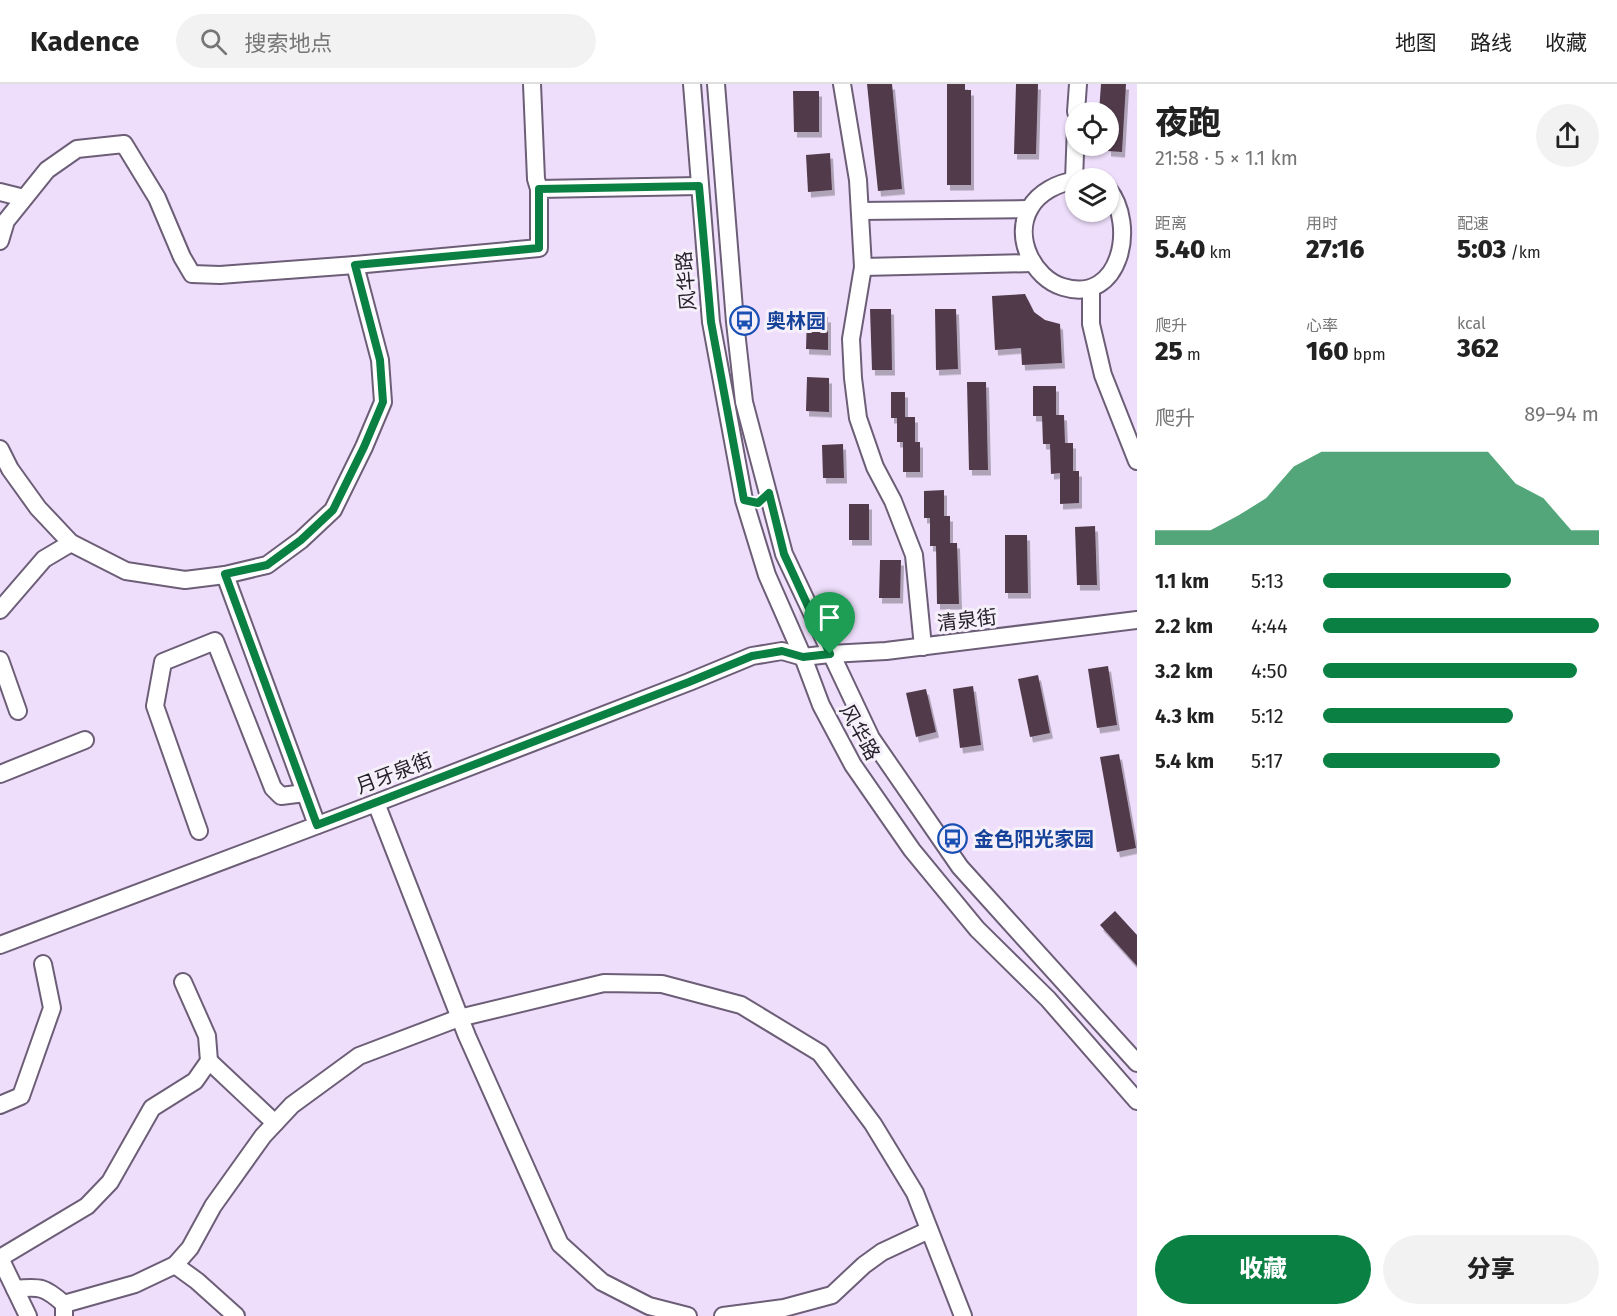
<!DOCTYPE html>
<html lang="zh">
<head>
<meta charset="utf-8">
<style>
  :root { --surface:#fff; --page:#f2f2f2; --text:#222; --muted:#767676; --line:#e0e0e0; --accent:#0b8043 }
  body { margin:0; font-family:"Fira Sans","Noto Sans SC",sans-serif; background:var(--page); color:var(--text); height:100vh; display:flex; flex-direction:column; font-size:22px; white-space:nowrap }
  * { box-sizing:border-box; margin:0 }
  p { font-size:20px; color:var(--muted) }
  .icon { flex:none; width:33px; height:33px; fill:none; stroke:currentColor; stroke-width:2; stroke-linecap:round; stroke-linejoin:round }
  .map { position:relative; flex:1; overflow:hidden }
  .details { display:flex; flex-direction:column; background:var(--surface); width:480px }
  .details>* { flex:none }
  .fabs { position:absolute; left:1065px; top:18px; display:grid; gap:12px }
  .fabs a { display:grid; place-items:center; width:54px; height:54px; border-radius:50%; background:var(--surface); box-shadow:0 2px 4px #0004; font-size:30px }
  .pin { position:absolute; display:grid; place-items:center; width:51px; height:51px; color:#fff; margin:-62px -26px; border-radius:50% 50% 50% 0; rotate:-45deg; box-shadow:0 0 6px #0007 }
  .pin .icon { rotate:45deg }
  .round { display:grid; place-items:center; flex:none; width:63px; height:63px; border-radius:32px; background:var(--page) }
  .summary { display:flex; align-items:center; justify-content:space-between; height:102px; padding:0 18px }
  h1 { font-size:33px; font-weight:800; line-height:45px }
  .metrics { display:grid; grid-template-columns:repeat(3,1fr); gap:9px; height:102px; padding:6px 18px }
  .metrics div { display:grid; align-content:center }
  .metrics b { font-size:26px; font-weight:800 }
  .metrics small { font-size:16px; font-weight:400 }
  .metrics p { font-size:16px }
  .chart { height:168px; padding:12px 18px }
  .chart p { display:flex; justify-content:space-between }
  .chart svg { width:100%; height:108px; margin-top:6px; fill:var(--accent); opacity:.7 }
  .action { display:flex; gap:12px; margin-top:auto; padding:12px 18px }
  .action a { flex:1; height:69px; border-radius:36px; background:var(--accent); color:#fff; font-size:24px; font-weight:800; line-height:69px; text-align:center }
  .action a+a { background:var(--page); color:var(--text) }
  ul { padding:0 18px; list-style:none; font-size:20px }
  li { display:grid; grid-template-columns:96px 72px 1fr; align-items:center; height:45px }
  li i { height:15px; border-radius:8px; background:var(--accent) }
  header { display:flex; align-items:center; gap:36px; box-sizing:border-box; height:84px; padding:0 30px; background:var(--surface); border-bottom:2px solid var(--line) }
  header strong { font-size:28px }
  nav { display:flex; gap:33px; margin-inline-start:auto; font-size:21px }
  .search { width:420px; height:54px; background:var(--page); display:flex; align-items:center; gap:15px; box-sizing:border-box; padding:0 21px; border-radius:33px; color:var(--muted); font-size:22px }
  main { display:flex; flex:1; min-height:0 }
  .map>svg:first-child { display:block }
  .building { fill:#513a4b; filter:url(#shadow) }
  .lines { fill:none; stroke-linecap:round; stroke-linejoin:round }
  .minor-casing { stroke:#6c5e77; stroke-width:20 }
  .minor { stroke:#fff; stroke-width:16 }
  .route-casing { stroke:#fff; stroke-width:12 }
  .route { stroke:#0b8043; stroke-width:8 }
  .labels { text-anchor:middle; stroke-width:6; stroke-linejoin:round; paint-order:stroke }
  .street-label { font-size:20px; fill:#27212c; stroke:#f6f0fb }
  .transit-label { font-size:20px; font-weight:bold; fill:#164399; stroke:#f6f0fb; text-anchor:start }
</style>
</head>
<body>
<header>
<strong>Kadence</strong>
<div class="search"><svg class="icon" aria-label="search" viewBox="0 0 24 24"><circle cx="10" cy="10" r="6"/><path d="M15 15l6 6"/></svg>搜索地点</div>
<nav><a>地图</a><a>路线</a><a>收藏</a></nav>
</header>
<main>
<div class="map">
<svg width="1137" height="1232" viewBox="0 0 1137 1232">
  <defs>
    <filter id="shadow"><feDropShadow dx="3" dy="5.5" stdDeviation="0" flood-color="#0004"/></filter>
  </defs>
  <rect width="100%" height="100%" fill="#eedefb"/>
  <!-- building -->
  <g class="building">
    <polygon points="867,0 892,0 902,105 878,107"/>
    <polygon points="947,0 965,0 965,6 971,6 971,101 947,101"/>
    <polygon points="1016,0 1038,0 1036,70 1014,70"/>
    <polygon points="1101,0 1126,0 1122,68 1108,67 1108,28 1099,28"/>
    <polygon points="793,7 819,7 819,48 794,48"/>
    <polygon points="830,69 832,106 808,108 806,71"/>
    <polygon points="1025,210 1034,228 1045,236 1060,240 1062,279 1022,281 1021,264 995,266 992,212"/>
    <polygon points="870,225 891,225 892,286 872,286"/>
    <polygon points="935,225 956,225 958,285 936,286"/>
    <polygon points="807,232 828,233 828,266 806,265"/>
    <polygon points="807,293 829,294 829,328 806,327"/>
    <polygon points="967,298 986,298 988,386 969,386"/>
    <polygon points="1033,302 1056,302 1056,331 1064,331 1065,359 1073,359 1073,387 1079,387 1079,419 1060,420 1060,389 1051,390 1050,360 1043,360 1042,332 1033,332"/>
    <polygon points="891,308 905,308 905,333 915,333 915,358 920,358 920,388 903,388 903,358 897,358 897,334 891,334"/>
    <polygon points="843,360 844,394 823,394 822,361"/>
    <polygon points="944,406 944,432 950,432 950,459 957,459 959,520 937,520 936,462 930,462 930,434 924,434 924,407"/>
    <rect x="849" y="420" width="20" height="36"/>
    <polygon points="1095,442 1097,501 1077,501 1075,443"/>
    <polygon points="1005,451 1027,451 1028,509 1005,509"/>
    <polygon points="880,476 901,476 900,514 879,514"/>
    <polygon points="1108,582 1117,641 1097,644 1088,585"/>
    <polygon points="1038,591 1050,649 1030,653 1018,595"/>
    <polygon points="973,602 981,661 960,664 953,605"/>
    <polygon points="926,605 936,648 916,653 906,609"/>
    <polygon points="1119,670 1136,764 1117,768 1100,673"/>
    <polygon points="1115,827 1137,851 1137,882 1100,841"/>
  </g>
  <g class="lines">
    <defs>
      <g id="minor">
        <polyline points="532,0 536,95 539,105"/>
        <polyline points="692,0 711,238 744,416 767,491 803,573 821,621 853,681 912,766 977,845 1048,915 1137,1017"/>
        <polyline points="716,0 735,238 744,318 784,470 871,654 960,783 1137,979"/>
        <polyline points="842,0 858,96 863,183 851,255 853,294 858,334 875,383 893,417 914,471 923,563"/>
        <polyline points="1076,28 1078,0"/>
        <polyline points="1074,96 1076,42"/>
        <path d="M1076,96C1058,99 1039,108 1030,124C1013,153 1033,194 1063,203C1121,221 1137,140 1108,105"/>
        <polyline points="0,108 24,114"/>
        <polyline points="860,127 1029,125"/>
        <polyline points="0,157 6,137 47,86 77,65 124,60 157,114 182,173 192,190 220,191 355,181 539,164 539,105 699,102"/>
        <polyline points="863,183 1032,179"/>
        <polyline points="1091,205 1091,240 1103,291 1137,377"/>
        <polyline points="0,365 10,385 38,424 71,459 126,487 185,496 225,491 267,481 301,456 333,426 364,363 383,318 380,276 355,181"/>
        <polyline points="225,491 317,741"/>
        <polyline points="0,526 44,475 71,459"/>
        <polyline points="0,576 18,627"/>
        <polyline points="0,690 85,656"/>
        <polyline points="376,719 467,952 560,1160 602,1198 649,1222 688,1232"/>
        <polyline points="199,747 155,622 163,578 215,557 273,704 281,712 305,709"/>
        <polyline points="0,861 376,719 689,598 752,572 782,567 803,573 830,570 886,567 1137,536"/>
        <polyline points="209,977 275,1039"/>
        <polyline points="0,1021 21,1012 52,924 43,880"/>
        <polyline points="0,1174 87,1122 110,1098 152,1024 195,997 209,977 207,952 183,898"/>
        <polyline points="0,1174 28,1232"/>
        <polyline points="175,1181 197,1197 236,1232"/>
        <path d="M15,1205C40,1202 45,1203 64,1220V1232"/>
        <polyline points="64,1220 135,1200 175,1181 190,1164 213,1122 263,1052 292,1021 359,972 459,934 604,899 662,900 741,921 820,969 873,1040 915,1109 963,1232"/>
        <polyline points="723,1232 784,1224 832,1211 864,1181 882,1168 929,1146"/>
      </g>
    </defs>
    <!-- minor casing -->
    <use href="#minor" class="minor-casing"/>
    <!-- minor -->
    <use href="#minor" class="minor"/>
  </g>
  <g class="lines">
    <defs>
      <polygon id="route" points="699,102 711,238 744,416 758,419 769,409 784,470 830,570 803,573 782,567 752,572 689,598 317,741 225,490 267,481 301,456 333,426 364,363 383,318 380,276 355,181 539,164 539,105"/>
    </defs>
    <!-- route casing -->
    <use href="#route" class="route-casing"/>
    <!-- route -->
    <use href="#route" class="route"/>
  </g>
  <!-- icons -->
  <defs>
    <symbol id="bus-ring" viewBox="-11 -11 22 22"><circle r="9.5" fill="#f6f0fb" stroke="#1a4fb4" stroke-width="1.5"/><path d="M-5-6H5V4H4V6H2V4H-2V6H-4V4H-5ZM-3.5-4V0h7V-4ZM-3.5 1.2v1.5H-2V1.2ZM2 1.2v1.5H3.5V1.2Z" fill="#1a4fb4"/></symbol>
  </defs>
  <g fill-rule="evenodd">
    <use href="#bus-ring" x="728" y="220" width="33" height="33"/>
    <use href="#bus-ring" x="936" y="738" width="33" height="33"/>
  </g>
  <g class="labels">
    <!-- street labels -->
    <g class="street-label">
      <text transform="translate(686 197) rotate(-95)" y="7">风华路</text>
      <text transform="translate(967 536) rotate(-7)" y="7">清泉街</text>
      <text transform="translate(860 648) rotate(61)" y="7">风华路</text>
      <text transform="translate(394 689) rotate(-21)" y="7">月牙泉街</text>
    </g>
    <!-- transit labels -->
    <g class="transit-label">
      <text x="766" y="244">奥林园</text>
      <text x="974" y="762">金色阳光家园</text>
    </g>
  </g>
</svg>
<div class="fabs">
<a><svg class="icon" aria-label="locate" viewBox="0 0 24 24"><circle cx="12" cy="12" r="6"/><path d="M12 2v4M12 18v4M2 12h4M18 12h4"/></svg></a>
<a><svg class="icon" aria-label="layers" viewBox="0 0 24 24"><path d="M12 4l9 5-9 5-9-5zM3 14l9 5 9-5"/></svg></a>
</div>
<div class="pin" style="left:830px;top:570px;background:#1e9e55"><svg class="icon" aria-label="arrive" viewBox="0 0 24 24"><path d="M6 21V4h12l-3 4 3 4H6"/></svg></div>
</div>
<section class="details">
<div class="summary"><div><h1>夜跑</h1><p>21:58 · 5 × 1.1 km</p></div><a class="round"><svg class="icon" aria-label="share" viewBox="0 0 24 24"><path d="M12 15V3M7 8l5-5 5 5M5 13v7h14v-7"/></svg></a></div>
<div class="metrics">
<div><p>距离</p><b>5.40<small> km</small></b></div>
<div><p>用时</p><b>27:16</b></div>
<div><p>配速</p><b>5:03<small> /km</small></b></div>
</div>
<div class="metrics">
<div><p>爬升</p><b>25<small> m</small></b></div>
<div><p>心率</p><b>160<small> bpm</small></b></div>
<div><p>kcal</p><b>362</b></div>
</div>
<div class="chart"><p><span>爬升</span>89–94 m</p>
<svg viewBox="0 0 160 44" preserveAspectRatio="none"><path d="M0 44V38L10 38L20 38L30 32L40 25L50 12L60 6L70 6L80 6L90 6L100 6L110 6L120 6L130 19L140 25L150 38L160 38V44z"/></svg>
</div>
<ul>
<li><b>1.1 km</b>5:13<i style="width:68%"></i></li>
<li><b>2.2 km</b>4:44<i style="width:100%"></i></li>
<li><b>3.2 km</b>4:50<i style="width:92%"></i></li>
<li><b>4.3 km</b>5:12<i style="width:69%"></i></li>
<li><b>5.4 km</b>5:17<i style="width:64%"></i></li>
</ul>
<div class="action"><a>收藏</a><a>分享</a></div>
</section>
</main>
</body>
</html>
